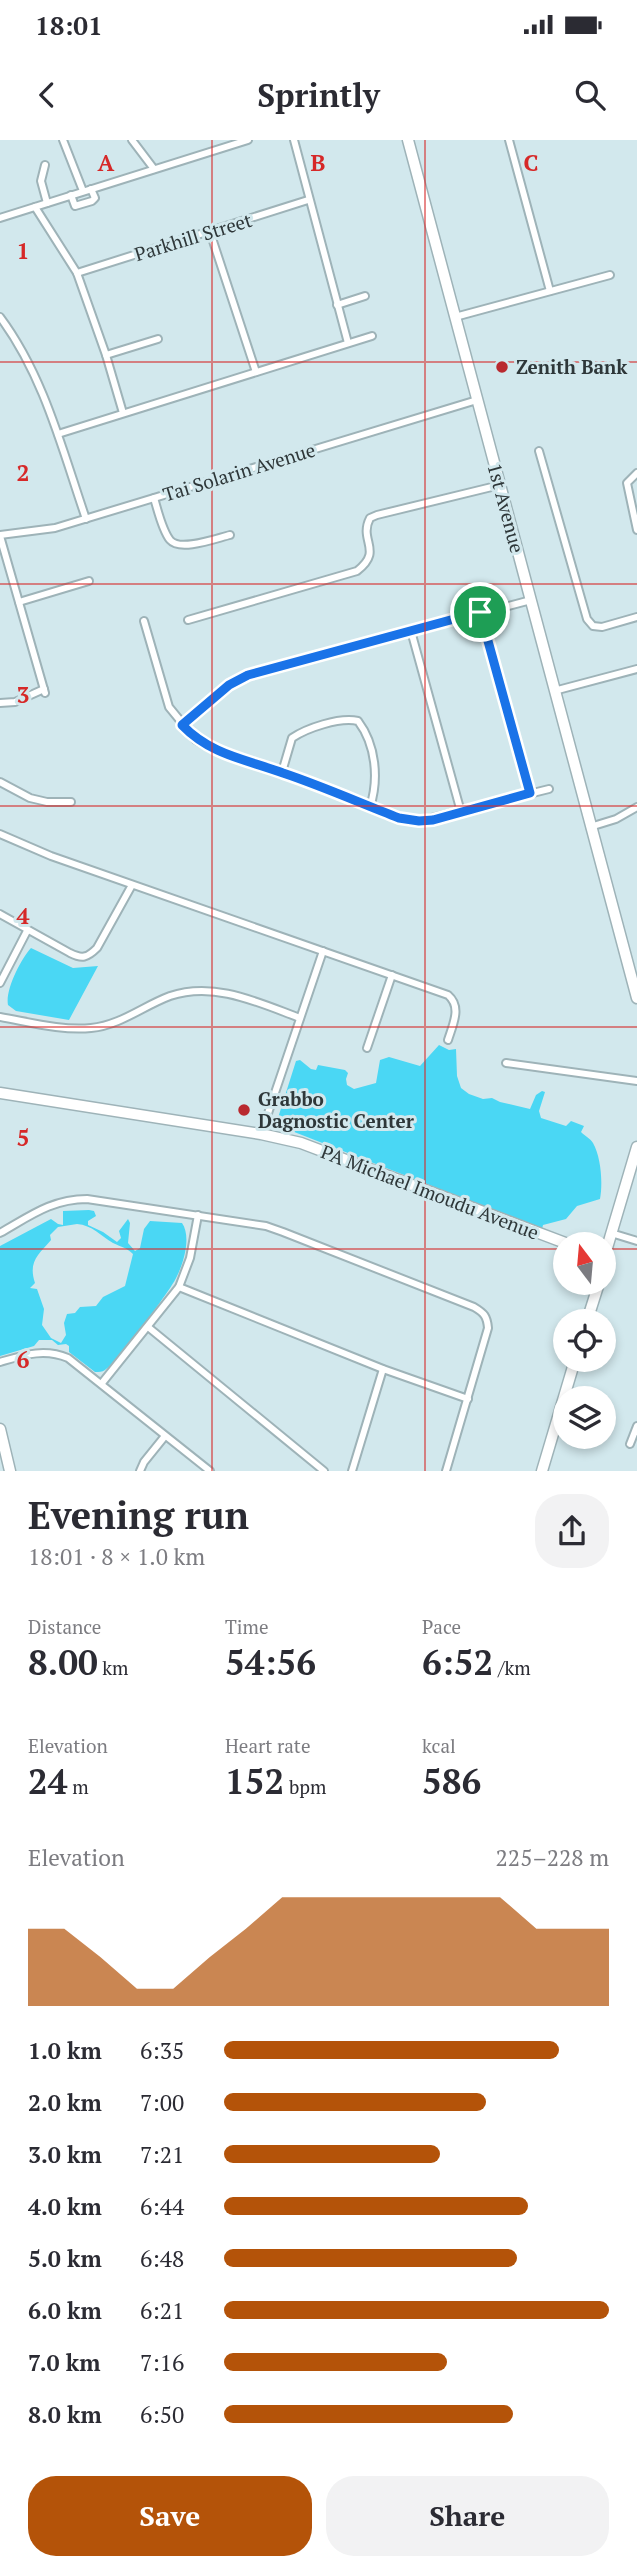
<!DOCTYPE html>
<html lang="en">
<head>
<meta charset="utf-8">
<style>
  :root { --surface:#fff; --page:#f2f2f3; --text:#2b2b33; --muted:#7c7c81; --accent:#b45309 }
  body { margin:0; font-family:"PT Serif",serif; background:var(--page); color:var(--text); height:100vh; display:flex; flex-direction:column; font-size:26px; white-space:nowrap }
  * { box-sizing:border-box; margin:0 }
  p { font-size:23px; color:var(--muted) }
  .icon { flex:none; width:38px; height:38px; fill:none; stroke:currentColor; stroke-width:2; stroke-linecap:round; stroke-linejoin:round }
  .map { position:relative; height:1331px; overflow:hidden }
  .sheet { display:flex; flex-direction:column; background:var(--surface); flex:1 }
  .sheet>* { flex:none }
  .needle { width:46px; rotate:344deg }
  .controls { position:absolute; left:553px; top:1092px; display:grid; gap:14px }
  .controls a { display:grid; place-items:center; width:63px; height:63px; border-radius:50%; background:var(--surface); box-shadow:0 4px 10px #0003; font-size:35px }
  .pin { position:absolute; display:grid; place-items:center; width:60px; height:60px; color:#fff; margin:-30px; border:4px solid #fff; border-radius:50%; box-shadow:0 2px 7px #0007 }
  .round { display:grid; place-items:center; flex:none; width:74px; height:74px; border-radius:28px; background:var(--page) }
  .headline { display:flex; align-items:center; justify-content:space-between; height:119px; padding:0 28px }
  h1 { font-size:38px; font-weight:700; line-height:52px }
  .figures { display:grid; grid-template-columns:repeat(3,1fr); gap:10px; height:119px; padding:7px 28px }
  .figures div { display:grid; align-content:center }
  .figures b { font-size:35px; font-weight:700 }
  .figures small { font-size:19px; font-weight:400 }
  .figures p { font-size:19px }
  .chart { height:196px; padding:14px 28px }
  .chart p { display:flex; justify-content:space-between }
  .chart svg { width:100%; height:126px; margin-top:7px; fill:var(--accent); opacity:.7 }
  .primary-button { display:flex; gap:14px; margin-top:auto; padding:14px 28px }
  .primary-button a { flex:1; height:80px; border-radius:28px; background:var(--accent); color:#fff; font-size:28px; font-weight:700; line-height:80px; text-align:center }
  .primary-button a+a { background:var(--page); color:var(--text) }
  ul { padding:0 28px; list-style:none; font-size:23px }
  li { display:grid; grid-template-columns:112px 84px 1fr; align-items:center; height:52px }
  li i { height:18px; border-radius:9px; background:var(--accent) }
  .status { display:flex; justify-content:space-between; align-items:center; height:49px; padding:0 35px; background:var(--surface); direction:ltr }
  .status svg { height:19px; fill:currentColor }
  header { display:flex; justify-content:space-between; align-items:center; height:91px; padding:0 28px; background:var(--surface); font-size:32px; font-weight:700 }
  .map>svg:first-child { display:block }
  .green { fill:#4ad7f4; fill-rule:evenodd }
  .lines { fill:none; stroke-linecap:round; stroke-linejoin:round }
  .street-casing { stroke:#9eb3b8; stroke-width:10 }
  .secondary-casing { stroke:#9eb3b8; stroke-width:13 }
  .street { stroke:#fff; stroke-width:6 }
  .secondary { stroke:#fff; stroke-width:10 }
  .route-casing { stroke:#fff; stroke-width:14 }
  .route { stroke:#1a73e8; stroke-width:9 }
  .grid { fill:none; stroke:#d62828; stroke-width:2; stroke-opacity:0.55 }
  .poi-dot { fill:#b9292f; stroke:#d2e8ed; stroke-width:2.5 }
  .labels { text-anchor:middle; stroke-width:6; stroke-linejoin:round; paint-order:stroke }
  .street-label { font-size:19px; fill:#2e3739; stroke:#d2e8ed }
  .poi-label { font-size:19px; font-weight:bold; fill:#2e3739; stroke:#d2e8ed; text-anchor:start }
  .grid-label { font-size:23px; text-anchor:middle; font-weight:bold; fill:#d62828; stroke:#d2e8ed; stroke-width:6; stroke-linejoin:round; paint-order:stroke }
</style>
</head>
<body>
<div class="status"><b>18:01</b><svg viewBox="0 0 49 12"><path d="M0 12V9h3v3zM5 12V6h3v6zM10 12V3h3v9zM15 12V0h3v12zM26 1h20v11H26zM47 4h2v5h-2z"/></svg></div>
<header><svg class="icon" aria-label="back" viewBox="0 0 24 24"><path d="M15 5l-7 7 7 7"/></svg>Sprintly<svg class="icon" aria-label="search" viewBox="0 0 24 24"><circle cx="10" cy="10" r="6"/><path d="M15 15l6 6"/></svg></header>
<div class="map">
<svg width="637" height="1331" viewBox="0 0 637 1331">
  <rect width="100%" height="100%" fill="#d2e8ed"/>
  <!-- green -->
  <g class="green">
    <path d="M31,808L73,828L98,826L69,880L16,871L8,865C5,850 21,819 31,808Z"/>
    <path d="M439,905L449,910L456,909L457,936L461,948L469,954L483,959L492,958L500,962L530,969L536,955L542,951L545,952L539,971L541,978L566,986L571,981L584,986L581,992C585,996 590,998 593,1003C601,1017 603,1043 600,1059L577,1066L566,1079L543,1085L542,1089L279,986L277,981L296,921L300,920L311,929L316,930L318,925L345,930L348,933L346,939L347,945L354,949L376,943L380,920L389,917L420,926Z"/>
    <path d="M89,1070L94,1071L96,1076L88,1081V1085L103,1092L117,1102L121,1098L119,1091L128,1079L130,1083L128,1103L135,1111L140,1108L144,1089L150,1081L182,1083C192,1097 183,1126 175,1140C168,1153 115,1225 105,1230C102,1232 99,1232 95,1232L69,1212V1206L66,1204L58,1205L52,1200H39L34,1206L0,1216V1106L51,1079L58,1084L63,1085V1071ZM77,1084C92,1085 101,1096 113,1103C121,1107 126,1107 133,1114L125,1146L103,1157L96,1166L80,1167L75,1173L67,1174L64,1183L66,1195L61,1203L51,1198L42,1185L44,1169L37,1149L30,1148L35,1143C28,1122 38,1115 51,1100L50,1095L58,1087Z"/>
  </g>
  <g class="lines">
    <defs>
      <g id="street">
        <polyline points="63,0 83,51"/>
        <polyline points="132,0 154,29"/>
        <polyline points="294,0 348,203"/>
        <polyline points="509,0 550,151"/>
        <polyline points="45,25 41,41 47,63"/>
        <polyline points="71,55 75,66 92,61 95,58 91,49"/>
        <polyline points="35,67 77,133 106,215 123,273"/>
        <polyline points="0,78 248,0"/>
        <polyline points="210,92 256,232"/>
        <polyline points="77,133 308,60"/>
        <polyline points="337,165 365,156"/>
        <path d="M0,177C44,236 62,309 86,379"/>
        <polyline points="455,177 610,135"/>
        <polyline points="106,215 158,199"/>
        <polyline points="58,294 372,196"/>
        <polyline points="539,311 587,479 593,486 602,487 637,477"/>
        <polyline points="637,333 627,343 637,390"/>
        <path d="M154,358C158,371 162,390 170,400C180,412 217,398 230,395"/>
        <polyline points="0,395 55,388 477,260"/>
        <polyline points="0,396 45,553"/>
        <polyline points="19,462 89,441"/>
        <polyline points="480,473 530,653"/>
        <path d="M188,480L357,431C384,410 358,401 370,378L377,375L500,345"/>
        <polyline points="144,481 169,567 196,600 212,609 282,632 399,678 419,681 549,649"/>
        <polyline points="411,491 461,672"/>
        <polyline points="554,551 637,529"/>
        <polyline points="0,563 15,562 44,549"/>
        <polyline points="182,585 229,545 248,535 531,460"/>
        <path d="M282,632L292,598C307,588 339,577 358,581C376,605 379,639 370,667"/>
        <polyline points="0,642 30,658 47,662 71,662"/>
        <polyline points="590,687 616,679 637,667"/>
        <path d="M0,694L51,716L448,855C462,867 453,884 448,900"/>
        <path d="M0,774L70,813C82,819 87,818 97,808L132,745"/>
        <polyline points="0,843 27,791"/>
        <path d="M0,877C29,882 62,891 91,888C121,885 143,866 170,856C215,841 259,863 300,878"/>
        <polyline points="367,908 392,835"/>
        <polyline points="506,923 637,941"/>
        <polyline points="261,994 323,811"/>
        <path d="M0,1093C30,1076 52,1059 87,1059L266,1086L283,1092L474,1167C484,1173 487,1176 488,1188L446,1331"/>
        <polyline points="611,1093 637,1101"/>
        <polyline points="179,1147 383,1229 468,1259"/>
        <polyline points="148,1187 324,1331"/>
        <path d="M0,1222C24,1215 44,1208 68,1218L210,1331"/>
        <polyline points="102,1243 179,1147 190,1118 198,1075"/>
        <polyline points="630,1304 637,1286"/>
        <polyline points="140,1331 144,1322 165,1296"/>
        <polyline points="352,1331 383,1229"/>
      </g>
      <g id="secondary">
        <polyline points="408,0 637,858"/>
        <polyline points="0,953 261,994 301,1003 568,1104"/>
        <polyline points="604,1118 637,1007"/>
        <polyline points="587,1181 599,1143"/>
        <polyline points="0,1289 10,1331"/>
        <polyline points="542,1331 575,1220"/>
      </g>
    </defs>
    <!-- street casing -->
    <use href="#street" class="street-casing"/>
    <!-- secondary casing -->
    <use href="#secondary" class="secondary-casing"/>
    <!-- street -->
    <use href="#street" class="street"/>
    <!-- secondary -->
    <use href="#secondary" class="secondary"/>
  </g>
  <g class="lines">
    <defs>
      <path id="route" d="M480,472L530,653L433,680L419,681L399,678C360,663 322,646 283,633C245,619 211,615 182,585L229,545L248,535Z"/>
    </defs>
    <!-- route casing -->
    <use href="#route" class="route-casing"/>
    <!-- route -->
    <use href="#route" class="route"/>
  </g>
  <!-- grid -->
  <path class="grid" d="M212,0V1331M425,0V1331M0,222H637M0,444H637M0,666H637M0,887H637M0,1109H565M604,1109H637"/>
  <!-- markers -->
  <g class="poi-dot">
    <circle cx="502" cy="227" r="7"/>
    <circle cx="244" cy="970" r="7"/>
  </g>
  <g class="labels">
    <!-- street labels -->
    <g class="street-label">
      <text transform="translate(193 97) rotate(-17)" y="7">Parkhill Street</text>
      <text transform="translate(239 332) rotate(-17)" y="7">Tai Solarin Avenue</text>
      <text transform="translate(506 368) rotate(75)" y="7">1st Avenue</text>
      <text transform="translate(430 1052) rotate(21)" y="7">PA Michael Imoudu Avenue</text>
    </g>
    <!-- poi labels -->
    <g class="poi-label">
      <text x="516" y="234">Zenith Bank</text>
      <text x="258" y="966">Grabbo<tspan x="258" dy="22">Dagnostic Center</tspan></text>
    </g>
  </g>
  <g class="grid-label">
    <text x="106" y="31">A</text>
    <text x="318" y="31">B</text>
    <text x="531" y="31">C</text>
    <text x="23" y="119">1</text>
    <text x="23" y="341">2</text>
    <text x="23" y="563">3</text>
    <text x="23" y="784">4</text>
    <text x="23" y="1006">5</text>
    <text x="23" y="1228">6</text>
  </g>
</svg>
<div class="controls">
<a><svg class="needle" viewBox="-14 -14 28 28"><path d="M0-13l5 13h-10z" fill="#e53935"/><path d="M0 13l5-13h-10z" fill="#7c7c81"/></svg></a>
<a><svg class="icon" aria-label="locate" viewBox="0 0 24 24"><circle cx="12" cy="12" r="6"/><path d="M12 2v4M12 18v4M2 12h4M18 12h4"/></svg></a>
<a><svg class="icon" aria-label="layers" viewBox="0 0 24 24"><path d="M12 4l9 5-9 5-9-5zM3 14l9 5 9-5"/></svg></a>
</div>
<div class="pin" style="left:480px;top:472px;background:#1e9e55"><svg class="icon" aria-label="arrive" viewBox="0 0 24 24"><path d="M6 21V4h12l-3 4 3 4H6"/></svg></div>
</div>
<section class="sheet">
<div class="headline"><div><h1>Evening run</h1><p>18:01 · 8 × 1.0 km</p></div><a class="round"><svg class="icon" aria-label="share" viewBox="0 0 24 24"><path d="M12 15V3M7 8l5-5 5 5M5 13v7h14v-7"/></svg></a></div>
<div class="figures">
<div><p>Distance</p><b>8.00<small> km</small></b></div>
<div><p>Time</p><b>54:56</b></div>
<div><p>Pace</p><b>6:52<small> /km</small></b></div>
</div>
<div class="figures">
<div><p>Elevation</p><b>24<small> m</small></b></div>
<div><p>Heart rate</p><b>152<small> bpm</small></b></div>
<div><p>kcal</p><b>586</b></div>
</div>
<div class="chart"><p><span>Elevation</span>225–228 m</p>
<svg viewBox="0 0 160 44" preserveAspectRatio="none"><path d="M0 44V17L10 17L20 27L30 38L40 38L50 27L60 17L70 6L80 6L90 6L100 6L110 6L120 6L130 6L140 17L150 17L160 17V44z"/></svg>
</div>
<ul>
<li><b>1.0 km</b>6:35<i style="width:87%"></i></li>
<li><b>2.0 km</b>7:00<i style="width:68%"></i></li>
<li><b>3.0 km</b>7:21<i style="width:56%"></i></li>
<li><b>4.0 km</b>6:44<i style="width:79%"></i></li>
<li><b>5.0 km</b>6:48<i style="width:76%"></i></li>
<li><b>6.0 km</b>6:21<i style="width:100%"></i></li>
<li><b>7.0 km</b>7:16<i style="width:58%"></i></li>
<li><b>8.0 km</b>6:50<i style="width:75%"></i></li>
</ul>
<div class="primary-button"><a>Save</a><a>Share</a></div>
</section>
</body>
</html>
